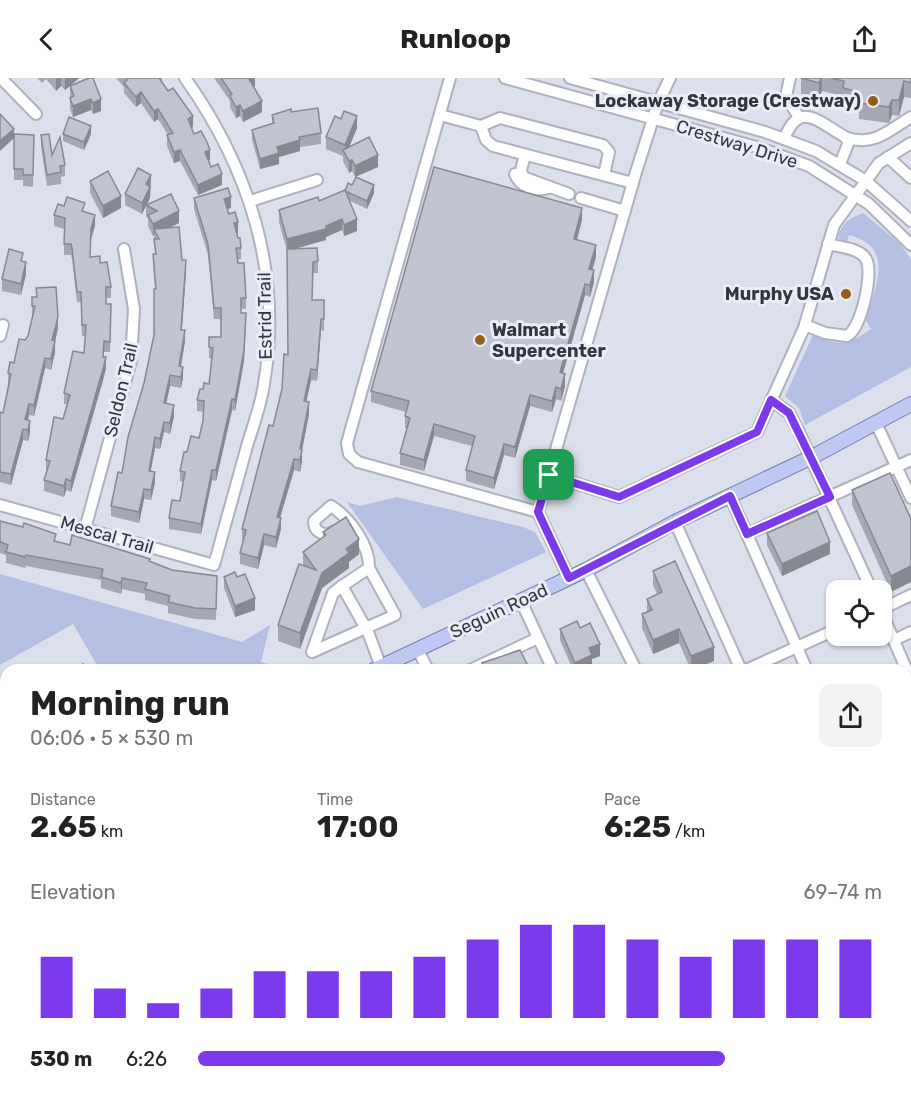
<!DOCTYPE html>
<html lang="en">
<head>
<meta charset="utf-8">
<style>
  :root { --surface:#fff; --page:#f2f2f2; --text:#222; --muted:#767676; --accent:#7c3aed }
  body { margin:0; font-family:Rubik,sans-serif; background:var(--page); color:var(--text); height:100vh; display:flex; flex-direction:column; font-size:22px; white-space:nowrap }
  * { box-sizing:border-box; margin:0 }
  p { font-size:20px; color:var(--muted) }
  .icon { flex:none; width:33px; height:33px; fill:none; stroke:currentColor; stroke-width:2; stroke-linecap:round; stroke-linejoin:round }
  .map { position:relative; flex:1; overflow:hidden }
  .side { position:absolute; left:0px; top:586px; width:912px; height:430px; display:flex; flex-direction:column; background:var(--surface); border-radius:18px 18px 0 0; box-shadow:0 2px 4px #0004 }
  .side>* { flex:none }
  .buttons { position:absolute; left:826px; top:502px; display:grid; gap:12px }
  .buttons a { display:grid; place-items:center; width:66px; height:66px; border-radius:12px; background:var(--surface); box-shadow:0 2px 4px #0004; font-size:30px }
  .pin { position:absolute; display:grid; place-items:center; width:51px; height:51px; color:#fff; margin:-26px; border-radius:12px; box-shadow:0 3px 9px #0006 }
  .round { display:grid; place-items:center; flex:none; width:63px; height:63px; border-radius:12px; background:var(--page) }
  .overview { display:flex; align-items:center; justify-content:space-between; height:102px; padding:0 30px }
  h1 { font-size:33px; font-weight:700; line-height:45px }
  .figures { display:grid; grid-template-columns:repeat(3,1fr); gap:9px; height:102px; padding:6px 30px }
  .figures div { display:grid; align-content:center }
  .figures b { font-size:30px; font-weight:700 }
  .figures small { font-size:16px; font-weight:400 }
  .figures p { font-size:16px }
  .chart { height:168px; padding:12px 30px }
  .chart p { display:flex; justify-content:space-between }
  .chart svg { width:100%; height:108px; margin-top:6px; stroke:var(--accent); stroke-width:6 }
  ul { padding:0 30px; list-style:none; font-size:20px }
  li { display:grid; grid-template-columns:96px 72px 1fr; align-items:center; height:45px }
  li i { height:15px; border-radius:8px; background:var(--accent) }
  header { display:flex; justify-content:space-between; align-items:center; height:78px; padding:0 30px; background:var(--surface); font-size:27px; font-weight:700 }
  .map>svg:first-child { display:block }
  .green { fill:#b5bee3 }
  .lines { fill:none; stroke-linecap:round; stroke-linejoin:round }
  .minor-casing { stroke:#afb2be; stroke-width:14 }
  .major-casing { stroke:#737dad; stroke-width:16 }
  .minor { stroke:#fff; stroke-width:10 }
  .major { stroke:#bfc8f2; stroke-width:14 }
  .wall { fill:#a5a8b3 }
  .shaded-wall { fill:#868892 }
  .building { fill:#c0c3d0; stroke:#868892; stroke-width:1.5 }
  .route-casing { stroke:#fff; stroke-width:12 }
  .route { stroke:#7c3aed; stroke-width:8 }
  .poi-dot { fill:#965c19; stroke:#e9edfa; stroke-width:2 }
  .labels { text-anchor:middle; stroke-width:6; stroke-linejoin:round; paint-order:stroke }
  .poi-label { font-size:18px; font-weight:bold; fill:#35363b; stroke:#e9edfa; text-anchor:end }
  .street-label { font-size:18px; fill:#35363b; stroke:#e9edfa }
</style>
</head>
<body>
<header><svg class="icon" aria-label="back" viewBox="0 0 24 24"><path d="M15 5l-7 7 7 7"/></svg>Runloop<svg class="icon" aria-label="share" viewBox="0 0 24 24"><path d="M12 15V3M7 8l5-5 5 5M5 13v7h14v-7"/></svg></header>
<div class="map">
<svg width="911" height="1016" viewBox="0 0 911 1016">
  <rect width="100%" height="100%" fill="#dcdfec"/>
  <!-- green -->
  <g class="green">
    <path d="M863,135L899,165L911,181V289L805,347L799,330L785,318L813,257C839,268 848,268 871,251L866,242C875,210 896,169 849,157L847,164L838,160C841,145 850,140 863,135Z"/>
    <polygon points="397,419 523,449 535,454 546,474 423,531 347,424 360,428"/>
    <polygon points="0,496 242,564 270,547 261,584 288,592 100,592 73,546 0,587"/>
    <polygon points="0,615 6,625 6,706 0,697"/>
    <polygon points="0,922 6,929 6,974 0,978"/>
  </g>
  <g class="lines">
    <defs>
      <g id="minor">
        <polyline points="1,0 36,36"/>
        <polyline points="450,0 347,365 349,376 358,384 538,434"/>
        <polyline points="505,0 760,70 809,88 869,126 911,167"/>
        <polyline points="570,0 765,54 816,73 866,103 911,143"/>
        <polyline points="790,0 786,18 798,38"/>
        <polyline points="440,37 481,48"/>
        <path d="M847,60C875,68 888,53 911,39"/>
        <path d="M784,61C800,21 818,44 847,60L848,66L840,86"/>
        <polyline points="525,77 521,92 523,99 569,116"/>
        <polyline points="888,79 911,100"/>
        <path d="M515,96C520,109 535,114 548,110"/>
        <polyline points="604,97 609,74 603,67 500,40 481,48 486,62 493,68 633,105"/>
        <polyline points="581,120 625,133"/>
        <polyline points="250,123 317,102"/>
        <path d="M805,247L825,255L847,258C861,251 874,195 866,181C860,170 839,169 828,166"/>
        <polyline points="0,258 3,247"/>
        <polyline points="771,322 789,335 798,352 872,513"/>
        <polyline points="876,345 911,420"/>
        <polyline points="549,397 619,419 757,354 804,250 834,147 879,85 911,65"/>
        <polyline points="730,418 807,592"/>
        <path d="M0,427L214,487C225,447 236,408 247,368C253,348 261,327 264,306C283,195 249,90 185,0"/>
        <polyline points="675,444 741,592"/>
        <polyline points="85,451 131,283 134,231 124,171"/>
        <path d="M335,453L326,457C318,454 314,452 314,443L331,428C350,440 370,468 369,490L342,508L368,554L381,589"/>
        <polyline points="747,456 911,382"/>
        <polyline points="586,492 635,590"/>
        <polyline points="569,500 538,434 636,94 658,25 670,0"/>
        <polyline points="342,508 333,515 312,574 395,537 369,490"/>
        <polyline points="521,523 553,592"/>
        <polyline points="882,531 911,517"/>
        <polyline points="882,535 911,602"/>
        <polyline points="894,562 911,554"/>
        <polyline points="418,572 428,592"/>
        <polyline points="470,592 538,560"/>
        <polyline points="746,592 837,551"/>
        <polyline points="0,827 6,824"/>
        <polyline points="0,864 6,860"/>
        <polyline points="906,868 911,863"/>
        <polyline points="0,909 6,918"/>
        <polyline points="906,1005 911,1006"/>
        <polyline points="250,1011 253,1016"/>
        <polyline points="672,1011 672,1016"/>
        <polyline points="57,1016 63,1011"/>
        <polyline points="294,1016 303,1011"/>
        <polyline points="589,1016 600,1011"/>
      </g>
      <g id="major">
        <polyline points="374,592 586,492 675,444 812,379 911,326"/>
        <polyline points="0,787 6,784"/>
      </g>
    </defs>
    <!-- minor casing -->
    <use href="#minor" class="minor-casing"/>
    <!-- major casing -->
    <use href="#major" class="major-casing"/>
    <!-- minor -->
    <use href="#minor" class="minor"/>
    <!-- major -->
    <use href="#major" class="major"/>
  </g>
  <!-- wall -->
  <g class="wall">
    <polygon points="37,0 79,0 70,8 89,0 101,33 93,36 91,32 73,39 70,31 70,8 65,12 61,8 56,13 46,1 42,5"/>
    <polygon points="116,0 162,0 162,3 193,49 191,50 194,56 210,82 209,83 211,89 222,107 198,117 180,83 174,85 167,68 167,57 168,57 158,41 154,44 141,25 136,29 124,15 124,9"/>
    <polygon points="214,0 255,0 255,8 254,9 262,34 243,44 240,38 236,40 230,29 230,23"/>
    <polygon points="801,0 911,0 911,20 904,19 899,38 892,37 889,45 859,41 859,30 843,26 843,18 822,13 819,20 801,16"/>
    <polygon points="291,34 321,55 321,66 300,69 300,73 279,79 279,86 260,91 252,62 252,52 272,46 272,37"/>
    <polygon points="357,50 349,69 378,89 355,99 352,93 349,95 343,83 343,78 326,71 326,59"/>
    <polygon points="14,56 34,57 33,109 23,108 23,102 14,102"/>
    <polygon points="63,56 91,56 84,72 63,63"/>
    <polygon points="41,57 52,77 65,87 65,98 61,99 61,106 47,108 41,69"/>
    <polygon points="151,97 150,120 147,127 179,145 169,150 186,193 182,252 185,263 181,288 183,299 181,310 170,308 166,325 174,338 170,356 164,354 160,371 155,370 150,393 155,404 151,422 144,421 139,445 111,438 111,428 122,395 144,305 154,257 155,211 153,186 153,176 155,176 154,157 153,158 148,148 148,140 146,139 146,128 142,136 125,127 125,116"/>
    <polygon points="90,103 121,130 103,140 90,115"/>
    <polygon points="345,112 374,115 367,131 350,123 357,153 344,158 342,152 326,159 326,162 293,171 318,183 318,195 313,195 312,222 324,222 324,253 321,252 317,303 311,302 306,324 309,336 302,372 302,383 300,394 294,392 280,440 281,451 276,470 264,467 258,491 240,486 240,475 244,462 242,462 242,451 273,348 282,311 288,277 287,173 279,144 279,132 319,123"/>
    <polygon points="194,120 231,130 227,131 238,155 237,155 241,170 241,181 238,181 246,220 246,231 241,231 241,235 246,246 244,283 235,333 232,332 216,403 212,402 201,456 169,451 169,440 180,423 183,404 180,403 180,393 187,374 199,360 203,343 204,334 197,333 197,322 203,311 209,306 212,280 209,280 209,259 221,259 221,241 214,241 208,177 194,131"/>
    <polygon points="85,134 95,147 91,161 90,179 100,185 111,209 111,220 106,220 106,226 111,226 110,274 104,274 104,279 106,290 103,302 71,414 66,412 64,419 44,413 44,402 47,393 46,393 46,382 63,341 68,326 64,326 64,315 84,275 85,258 82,258 81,224 77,224 72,181 71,177 64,177 64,151 54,148 54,137"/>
    <polygon points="582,142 577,162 596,179 592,192 594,204 590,219 585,217 563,295 565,308 561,323 556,321 552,334 530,328 515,380 504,377 494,411 466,403 466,392 472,368 434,358 424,393 400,387 400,375 407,350 405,350 405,338 406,334 371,324 371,313"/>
    <polygon points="23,184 26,196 21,217 2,213 2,201"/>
    <polygon points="36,210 58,250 55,263 55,274 51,292 45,290 34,338 29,337 28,342 30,354 28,363 23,362 11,407 0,404 0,334 3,335 9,306 8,306 8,295 14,285 25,262 28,258 32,239 32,219 36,219"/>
    <polygon points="852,412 911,441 891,514 852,427"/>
    <polygon points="0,443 56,464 150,483 172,492 217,498 216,542 195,541 168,535 168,528 145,522 145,516 122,511 121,516 101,510 101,502 26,488 25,490 6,485 6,477 0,475"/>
    <polygon points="323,454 359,476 349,484 349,490 322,510 300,571 278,563 278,547 303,488 303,474 323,459"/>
    <polygon points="767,455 830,476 782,498 767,467"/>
    <polygon points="653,493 714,583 691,592 679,565 653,576 642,550 642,536 647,534 647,521 657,516 653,507"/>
    <polygon points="224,499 237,499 255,532 235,539 224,510"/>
    <polygon points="580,550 600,578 592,581 592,589 584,592 573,592 560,562 560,551"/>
    <polygon points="906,699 911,704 911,748 907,751 906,750"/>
    <polygon points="6,864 6,906 0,902 0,867"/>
    <polygon points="115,1011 137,1011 129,1016 118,1016"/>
  </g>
  <!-- shaded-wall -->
  <g class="shaded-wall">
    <polygon points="58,0 61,0 61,8 56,13 56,1"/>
    <polygon points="66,0 79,0 65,12 65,1"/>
    <polygon points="251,0 255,0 255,8 249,12 249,1"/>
    <polygon points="821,0 822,0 822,13 819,20 819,5"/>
    <polygon points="904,3 904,19 899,38 899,22"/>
    <polygon points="141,14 141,25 136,29 136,19"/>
    <polygon points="91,21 91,32 73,39 73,28"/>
    <polygon points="101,21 101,33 93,36 93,25"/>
    <polygon points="892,22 892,37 889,45 889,29"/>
    <polygon points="262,23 262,34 243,44 243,33"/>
    <polygon points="240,27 240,38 236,40 236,29"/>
    <polygon points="158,31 158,41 154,44 154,33"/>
    <polygon points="193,38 193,49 188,52 188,41"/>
    <polygon points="357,38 357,50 346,77 345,67"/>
    <polygon points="91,48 91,56 84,72 84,64"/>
    <polygon points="14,51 14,60 0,73 0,63"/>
    <polygon points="300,62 300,73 279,79 279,86 260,91 260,81 277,69"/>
    <polygon points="180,72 180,83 174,85 174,74"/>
    <polygon points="210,72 210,82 205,85 205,74"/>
    <polygon points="378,77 378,89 355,99 355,88"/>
    <polygon points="352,82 352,93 349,95 349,83"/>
    <polygon points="222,96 222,107 198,117 198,107"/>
    <polygon points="151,97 150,120 142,136 142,125 146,106"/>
    <polygon points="374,107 374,115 367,131 367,123"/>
    <polygon points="121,118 121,130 103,140 103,128"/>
    <polygon points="231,119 231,130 224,132 224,121"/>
    <polygon points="582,130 582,142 574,172 574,161"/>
    <polygon points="179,133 179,145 157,156 154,151 154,157 153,158 153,146"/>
    <polygon points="95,137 95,147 91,161 91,151"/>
    <polygon points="342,141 342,152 326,159 326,162 287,173 287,161 326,148"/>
    <polygon points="357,141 357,153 344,158 344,147"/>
    <polygon points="238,144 238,155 234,156 234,145"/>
    <polygon points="596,167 596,179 589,203 589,191"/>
    <polygon points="186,182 186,193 181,263 181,252"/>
    <polygon points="26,184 26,196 21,217 21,206"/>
    <polygon points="594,192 594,204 590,219 590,207"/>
    <polygon points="585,206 585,217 560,306 560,294"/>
    <polygon points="246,235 244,283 235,333 235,322"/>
    <polygon points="58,239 58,250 55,263 55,274 51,292 52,262"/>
    <polygon points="321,241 321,252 317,303 317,292"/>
    <polygon points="185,252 185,263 179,299 179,288"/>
    <polygon points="106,279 106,290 103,302 71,414 71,403"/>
    <polygon points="45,280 45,290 34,338 34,327"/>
    <polygon points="183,289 183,299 181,310 181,299"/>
    <polygon points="311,291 311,302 304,334 304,323"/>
    <polygon points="565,296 565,308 561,323 561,311"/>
    <polygon points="170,297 170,308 164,335 164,325"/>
    <polygon points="556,309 556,321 552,334 552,323"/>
    <polygon points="530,317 530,328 515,380 515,369"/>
    <polygon points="232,321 232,332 216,403 216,392"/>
    <polygon points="309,324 309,336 300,382 300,371"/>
    <polygon points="29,326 29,337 25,352 25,341"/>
    <polygon points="174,327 174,338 170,356 170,345"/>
    <polygon points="30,343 30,354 28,363 28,352"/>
    <polygon points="164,344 164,354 160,371 160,361"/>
    <polygon points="434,346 434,358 424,393 424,382"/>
    <polygon points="23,351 23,362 11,407 11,396"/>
    <polygon points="155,359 155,370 149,403 149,393"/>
    <polygon points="504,366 504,377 494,411 494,400"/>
    <polygon points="302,372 302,383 300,394 300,382"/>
    <polygon points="294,381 294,392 277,450 277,439"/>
    <polygon points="212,392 212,402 201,456 201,446"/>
    <polygon points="155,394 155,404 151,422 151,412"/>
    <polygon points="66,401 66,412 64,419 64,408"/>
    <polygon points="144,411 144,421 139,445 139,434"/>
    <polygon points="281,440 281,451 276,470 276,459"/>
    <polygon points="264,456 264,467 258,491 258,480"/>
    <polygon points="359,461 359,476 349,484 349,490 322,510 300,571 300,555 322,495 346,471"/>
    <polygon points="830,464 830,476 782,498 782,486"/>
    <polygon points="911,488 911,504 891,514 891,498"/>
    <polygon points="122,500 122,511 121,516 121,505"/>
    <polygon points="255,520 255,532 235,539 235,528"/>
    <polygon points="679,551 679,565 653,576 653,562"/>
    <polygon points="600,566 600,578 592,581 592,589 584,592 575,592 575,585 589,570"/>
    <polygon points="714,569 714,583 691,592 691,578"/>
    <polygon points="911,736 911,748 907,751 907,740"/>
    <polygon points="909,812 909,823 906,824 906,814"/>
    <polygon points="911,911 911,919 906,924 906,916"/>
    <polygon points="24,1011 31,1011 26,1016 19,1016"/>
    <polygon points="123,1011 137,1011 129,1016 121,1016 121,1012"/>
    <polygon points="376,1011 390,1011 390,1013 383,1016 368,1016 368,1015"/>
    <polygon points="391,1011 402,1011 391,1015"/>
    <polygon points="520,1011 540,1011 530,1016 509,1016"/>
  </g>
  <!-- building -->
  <g class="building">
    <polygon points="89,0 93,0 101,21 93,25 91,21 73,28 70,20 74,18 70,8"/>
    <polygon points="126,0 159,0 168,13 173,10 193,38 188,41 194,56 201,53 207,64 210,72 205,74 211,89 218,86 222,96 198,107 180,72 174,74 167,57 173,55 158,31 154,33 141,14 136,19 124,5 127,2"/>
    <polygon points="221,0 251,0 249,1 262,23 243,33 240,27 236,29 230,18 232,16"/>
    <polygon points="801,0 821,0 819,5"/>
    <polygon points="831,0 911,0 911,5 904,3 899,22 892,22 889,29 859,25 859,14 843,10 844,3"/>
    <polygon points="318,30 321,55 299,59 300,62 277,69 279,75 260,81 252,52 274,45 272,37 291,31 291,34"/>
    <polygon points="344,33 357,38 345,67 326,59 335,38 341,41"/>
    <polygon points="0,36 14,51 0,63"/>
    <polygon points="69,39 91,48 84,64 63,56"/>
    <polygon points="14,56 34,57 33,97 23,97 23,91 14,91"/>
    <polygon points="49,56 52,77 60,59 65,87 60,88 61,94 47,97 41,57"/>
    <polygon points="369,59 378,77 355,88 352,82 349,83 343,72"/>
    <polygon points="434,89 582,130 574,161 596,167 589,191 594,192 590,207 585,206 560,294 565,296 561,311 556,309 552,323 530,317 515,369 504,366 494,400 466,392 475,358 434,346 424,382 400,375 410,340 405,338 409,323 371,313"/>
    <polygon points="138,90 151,97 146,106 150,109 142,125 125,116"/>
    <polygon points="108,93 121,118 103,128 90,103"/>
    <polygon points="356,99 374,107 367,123 345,113 348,105 352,107"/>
    <polygon points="228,110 231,119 224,121 229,136 235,134 238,144 234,145 238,160 240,160 241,170 236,170 238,185 244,185 246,220 241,220 241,235 246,235 244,272 235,322 232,321 216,392 212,392 201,446 169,440 172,422 180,423 185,394 180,393 184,374 187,374 191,358 199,360 203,343 204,323 197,322 200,311 203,311 204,305 209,306 213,270 209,269 209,259 221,259 221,230 214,230 208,166 194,120"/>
    <polygon points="345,112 357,141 344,147 342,141 326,148 326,151 287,161 279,132 318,119 319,123"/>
    <polygon points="171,116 179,133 153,146 148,137 157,133 146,127"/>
    <polygon points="67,119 85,125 82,133 95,137 91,151 90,179 100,178 100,185 107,184 111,209 106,209 106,226 111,226 110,264 104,263 103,279 106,279 103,291 71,403 66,401 64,408 44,402 50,383 46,382 54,339 63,341 70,317 64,315 73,273 84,275 86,247 82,247 81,214 77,214 72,170 71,166 64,166 65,140 54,137 58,126 64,128"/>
    <polygon points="179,149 182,182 186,182 181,252 185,252 179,288 183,289 181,299 170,297 164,325 174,327 170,345 164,344 160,361 155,359 149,393 155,394 151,412 144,411 139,434 111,428 118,394 122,395 128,359 144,305 154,257 154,211 156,211 153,176 156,176 154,161 159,161 154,151"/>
    <polygon points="317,170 318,183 313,184 312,222 324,222 324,241 321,241 317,292 311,291 304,323 309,324 300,371 302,372 300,382 294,381 277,439 281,440 276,459 264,456 258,480 240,475 246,452 242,451 269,347 273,348 282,311 284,276 288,277 287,171"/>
    <polygon points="9,171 23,175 21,183 26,184 21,206 2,201"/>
    <polygon points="56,209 58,239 52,262 55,263 51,281 45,280 34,327 29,326 25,341 30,343 28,352 23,351 11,396 0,394 0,334 3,335 11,296 8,295 10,284 14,285 19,261 25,262 28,258 35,228 32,228 32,219 37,219 36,210"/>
    <polygon points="890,395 911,441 911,488 891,498 852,412"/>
    <polygon points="817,433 830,464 782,486 767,455"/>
    <polygon points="346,439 359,461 346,471 349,475 322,495 300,555 278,547 299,486 316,492 303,474 326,457 323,454"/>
    <polygon points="0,443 23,449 24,445 56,456 54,463 70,467 72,457 150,481 149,483 172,492 217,498 216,531 195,530 168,524 170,518 145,511 147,505 122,500 121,505 101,499 103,491 26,477 25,479 6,474 8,467 0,464"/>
    <polygon points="675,483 714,569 691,578 679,551 653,562 642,536 652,532 647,521 662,514 653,493"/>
    <polygon points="235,494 237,499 245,496 255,520 235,528 224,499"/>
    <polygon points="577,543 580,550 590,545 600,566 589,570 592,577 575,585 560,551"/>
    <polygon points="520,572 530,592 475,592 484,588 482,585"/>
    <polygon points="83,586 87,592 72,592"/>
    <polygon points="906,699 911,704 911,736 907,740 906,738"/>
    <polygon points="6,864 6,891 0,887 0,867"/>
    <polygon points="911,892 911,911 906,916 906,897"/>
    <polygon points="6,1000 6,1011 24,1011 19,1016 0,1016 0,1008"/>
    <polygon points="87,1011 103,1011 106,1016 80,1016"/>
    <polygon points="188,1011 233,1011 235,1015 234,1016 179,1016"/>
    <polygon points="325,1011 376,1011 368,1015 368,1016 317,1016"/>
    <polygon points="478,1011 520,1011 509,1016 466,1016"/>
    <polygon points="699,1011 802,1011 903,1014 911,1016 699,1016"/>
    <polygon points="647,1012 647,1016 629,1016 629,1014"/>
  </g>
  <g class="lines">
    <defs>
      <polygon id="route" points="771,322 789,335 830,419 747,456 730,418 569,500 538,434 549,397 619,419 757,354"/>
    </defs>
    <!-- route casing -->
    <use href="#route" class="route-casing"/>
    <!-- route -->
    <use href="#route" class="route"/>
  </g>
  <!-- markers -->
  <g class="poi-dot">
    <circle cx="873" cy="23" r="6"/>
    <circle cx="846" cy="216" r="6"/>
    <circle cx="480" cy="262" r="6"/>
  </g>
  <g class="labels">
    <!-- poi labels -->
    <g class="poi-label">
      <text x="861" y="29">Lockaway Storage (Crestway)</text>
      <text x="834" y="222">Murphy USA</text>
      <text x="492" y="258" text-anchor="start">Walmart<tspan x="492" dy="21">Supercenter</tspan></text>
    </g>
    <!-- street labels -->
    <g class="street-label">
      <text transform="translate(737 66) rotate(17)" y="6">Crestway Drive</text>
      <text transform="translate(265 238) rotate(-91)" y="6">Estrid Trail</text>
      <text transform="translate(121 312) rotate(-77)" y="6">Seldon Trail</text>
      <text transform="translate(107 457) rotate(16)" y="6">Mescal Trail</text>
      <text transform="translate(499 533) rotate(-25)" y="6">Seguin Road</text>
    </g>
  </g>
</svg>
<div class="buttons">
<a><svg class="icon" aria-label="locate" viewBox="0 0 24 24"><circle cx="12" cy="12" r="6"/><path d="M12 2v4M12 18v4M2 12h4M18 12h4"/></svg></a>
</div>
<div class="pin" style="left:549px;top:397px;background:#1e9e55"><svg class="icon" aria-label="arrive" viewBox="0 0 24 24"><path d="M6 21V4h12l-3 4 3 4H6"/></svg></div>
<section class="side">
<div class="overview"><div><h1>Morning run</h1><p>06:06 · 5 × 530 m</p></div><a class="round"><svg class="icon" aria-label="share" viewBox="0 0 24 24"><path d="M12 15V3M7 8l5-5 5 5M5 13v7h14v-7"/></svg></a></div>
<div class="figures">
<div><p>Distance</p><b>2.65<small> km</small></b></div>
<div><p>Time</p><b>17:00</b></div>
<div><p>Pace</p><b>6:25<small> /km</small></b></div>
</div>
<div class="chart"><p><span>Elevation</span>69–74 m</p>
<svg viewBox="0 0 160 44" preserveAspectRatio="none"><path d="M5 44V19M15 44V32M25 44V38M35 44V32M45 44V25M55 44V25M65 44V25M75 44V19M85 44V12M95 44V6M105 44V6M115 44V12M125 44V19M135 44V12M145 44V12M155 44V12"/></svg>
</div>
<ul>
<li><b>530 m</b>6:26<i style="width:77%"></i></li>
</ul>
</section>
</div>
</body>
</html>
